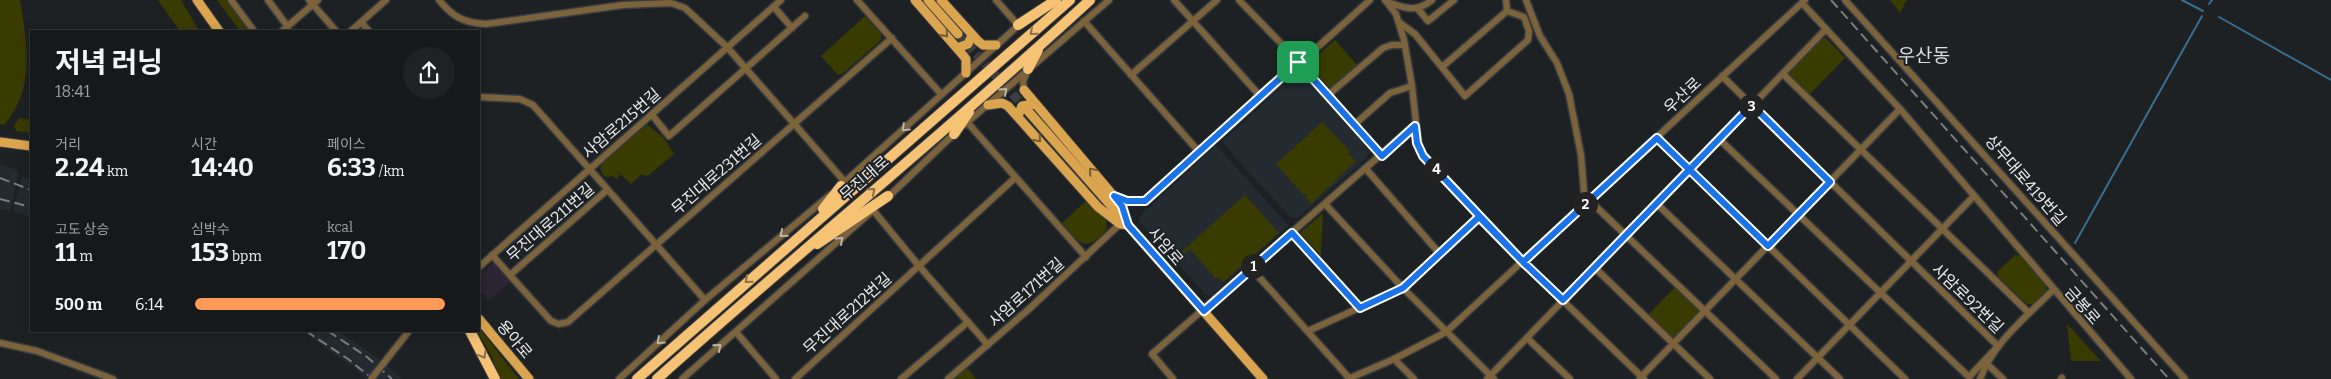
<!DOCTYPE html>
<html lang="ko">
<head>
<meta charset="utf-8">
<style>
  :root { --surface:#16191a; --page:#1f2223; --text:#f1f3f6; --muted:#9ea0a2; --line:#353839; --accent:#fe9b58 }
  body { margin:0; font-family:Bitter,"Noto Sans KR",serif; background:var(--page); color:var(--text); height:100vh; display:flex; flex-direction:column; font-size:19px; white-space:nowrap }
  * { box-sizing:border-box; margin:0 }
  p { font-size:16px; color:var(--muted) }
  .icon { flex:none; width:28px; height:28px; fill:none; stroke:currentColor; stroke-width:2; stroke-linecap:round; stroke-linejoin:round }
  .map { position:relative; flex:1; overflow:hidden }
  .side { position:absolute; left:30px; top:30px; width:450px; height:302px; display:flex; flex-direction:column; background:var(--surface); border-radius:0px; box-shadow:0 2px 12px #0003,0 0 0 1px var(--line) }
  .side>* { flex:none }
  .pin { position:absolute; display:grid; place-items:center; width:42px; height:42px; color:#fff; margin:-21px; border-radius:10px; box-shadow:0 2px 8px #0006 }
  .km { position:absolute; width:25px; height:25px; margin:-12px; border-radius:50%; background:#222; color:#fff; font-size:14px; line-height:25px; text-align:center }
  .round { display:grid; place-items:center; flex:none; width:52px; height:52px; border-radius:26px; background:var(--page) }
  .summary { display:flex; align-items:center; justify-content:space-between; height:85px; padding:0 25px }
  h1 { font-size:28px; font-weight:700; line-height:38px }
  .figures { display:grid; grid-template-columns:repeat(3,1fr); gap:8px; height:85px; padding:5px 25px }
  .figures div { display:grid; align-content:center }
  .figures b { font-size:25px; font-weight:700 }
  .figures small { font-size:14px; font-weight:400 }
  .figures p { font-size:14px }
  ul { padding:0 25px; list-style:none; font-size:16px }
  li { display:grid; grid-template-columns:80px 60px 1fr; align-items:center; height:38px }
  li i { height:12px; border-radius:6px; background:var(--accent) }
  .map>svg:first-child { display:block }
  .built { fill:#232b31 }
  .medical { fill:#2b2433 }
  .green { fill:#3a3b00 }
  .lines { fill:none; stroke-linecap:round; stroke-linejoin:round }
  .stream { stroke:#376e92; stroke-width:2 }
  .major-tunnel { stroke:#3c3f41; stroke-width:9; stroke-dasharray:9 4.5; stroke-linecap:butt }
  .minor-casing { stroke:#3a3d3f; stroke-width:9 }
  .major-casing { stroke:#3a3d3f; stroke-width:11 }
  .highway-casing { stroke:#3a3d3f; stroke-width:12 }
  .minor { stroke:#7c633c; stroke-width:6 }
  .major { stroke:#dba44f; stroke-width:9 }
  .highway { stroke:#f6c274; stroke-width:10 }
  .rail { stroke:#7b7d7f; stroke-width:2; stroke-dasharray:10 5; stroke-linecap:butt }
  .minor-bridge-casing { stroke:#3a3d3f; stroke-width:9; stroke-linecap:butt }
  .minor-bridge { stroke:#7c633c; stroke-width:6 }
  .oneway { stroke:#8a724c }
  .oneway2 { stroke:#735c37 }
  .oneway3 { stroke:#bdb4a6 }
  .route-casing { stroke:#fff; stroke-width:10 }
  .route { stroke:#1a73e8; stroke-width:6 }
  .labels { text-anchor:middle; stroke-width:4; stroke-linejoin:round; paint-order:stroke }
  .street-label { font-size:16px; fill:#e8eaec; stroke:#1e2123 }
  .quarter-label { font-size:19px; fill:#dbdfe2; stroke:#1e2123 }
</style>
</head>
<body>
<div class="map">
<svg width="2331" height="379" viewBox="0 0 2331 379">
  <rect width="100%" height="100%" fill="#1e2123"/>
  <!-- built -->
  <g class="built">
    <polygon points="1303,73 1372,149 1364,160 1298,218 1290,217 1222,142 1293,77"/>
    <polygon points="1216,145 1289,226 1210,296 1206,295 1139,221 1139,217"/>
    <polygon points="0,164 19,171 10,211 0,209"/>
    <polygon points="22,176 31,180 31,217 13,211"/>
    <polygon points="302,331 338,331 375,356 403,379 366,379 356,369"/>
  </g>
  <!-- medical -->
  <polygon class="medical" points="493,263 510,282 489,301 479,289 479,276"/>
  <!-- green -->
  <g class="green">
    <path d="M0,0H20C27,44 36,88 4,125L0,124Z"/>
    <polygon points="158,0 181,0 199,31 180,31"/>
    <polygon points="217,0 226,0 248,31 240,31"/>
    <polygon points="1890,0 1907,0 1900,13"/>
    <polygon points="865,16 881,34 881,40 842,74 838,75 821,56"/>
    <polygon points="1826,38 1845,58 1809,95 1790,77 1789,72 1821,39"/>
    <polygon points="1335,40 1358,66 1331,90 1308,64"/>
    <polygon points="19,118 31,120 31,133 16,131 14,125"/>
    <polygon points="1322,122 1349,150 1349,155 1356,161 1311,204 1305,197 1308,194 1303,194 1276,164"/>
    <polygon points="647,125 663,137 674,154 649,175 645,176 642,174 631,184 616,170 620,175 617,179 612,176 607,177 603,175 600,168 603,163"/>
    <polygon points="1245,195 1279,233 1223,282 1218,277 1216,279 1190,249 1184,254 1182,251"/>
    <path d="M1088,199L1106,220L1107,229C1085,254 1080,244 1062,223Z"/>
    <polygon points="1323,213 1321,256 1300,233"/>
    <polygon points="2015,255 2021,256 2046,284 2046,291 2033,304 2027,304 1999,278 1997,272"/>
    <polygon points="1675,287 1699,309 1699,313 1675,337 1671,337 1648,315"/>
    <polygon points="2067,324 2101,361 2071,361"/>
    <polygon points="480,329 519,379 499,379 492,357 478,332"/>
    <polygon points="967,368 976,379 955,379"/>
  </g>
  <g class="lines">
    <!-- stream -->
    <g class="stream">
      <polyline points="2182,0 2203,11"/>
      <polyline points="2209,4 2212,0"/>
      <polyline points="2219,17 2331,80"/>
      <polyline points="2075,243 2202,16"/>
    </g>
    <!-- major-tunnel -->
    <polyline class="major-tunnel" points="958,34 1028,111"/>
    <defs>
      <g id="minor">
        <polyline points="231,0 254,31"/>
        <polyline points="268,0 288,27"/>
        <polyline points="309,0 336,31"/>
        <path d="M439,0C453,17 464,23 486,24L623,5L671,3L685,8L727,47L845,182"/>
        <polyline points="857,0 941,94"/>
        <polyline points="996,0 1018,25"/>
        <polyline points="1174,0 1261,97"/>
        <polyline points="1239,0 1299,62 1381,155"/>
        <polyline points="1385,0 1396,14 1404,40 1412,86 1419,150 1523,262 1644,379"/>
        <polyline points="1526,0 1540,36 1557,63 1569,94 1581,155 1585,204"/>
        <polyline points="1845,0 2185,379"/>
        <path d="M1387,2C1404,8 1417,13 1432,0"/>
        <polyline points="1802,3 1900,109 2131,379"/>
        <polyline points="774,7 792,28"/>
        <polyline points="1418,9 1428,21 1454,0"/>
        <polyline points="1084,21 1200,153"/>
        <polyline points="361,22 369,31"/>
        <polyline points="1400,23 1415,34 1465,96 1528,40 1529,31 1524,17 1507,11"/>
        <polyline points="282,31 318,0"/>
        <polyline points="351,31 386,0"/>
        <polyline points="1442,67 1507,11 1506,0"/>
        <polyline points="1783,74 2029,313"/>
        <polyline points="1131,75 1217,0"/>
        <polyline points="1024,90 1023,81 1027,72"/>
        <polyline points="1328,95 1383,48 1392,45 1405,45"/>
        <polyline points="479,97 520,99 533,105 705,300"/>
        <polyline points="652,115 669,136 805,16"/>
        <polyline points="967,122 1086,257"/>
        <polyline points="964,125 1109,0"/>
        <polyline points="1354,125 1390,93 1412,86"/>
        <polyline points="1657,138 1905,379"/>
        <polyline points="1719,139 1969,377 1998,346 1722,76"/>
        <polyline points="1366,169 1440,254"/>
        <polyline points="839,187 1021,23"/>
        <path d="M1115,196C1128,202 1141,204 1153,195L1370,0"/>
        <polyline points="886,199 956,132"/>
        <polyline points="1589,200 1776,379"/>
        <polyline points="1325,204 1403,288 1494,379"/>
        <polyline points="1657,204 1840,379"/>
        <polyline points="873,210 919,266 988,345"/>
        <polyline points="1292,233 1360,309"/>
        <polyline points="492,255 551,321 559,324 568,322 892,38"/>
        <polyline points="479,267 781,0"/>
        <polyline points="1251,268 1350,379"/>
        <polyline points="1595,268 1710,379"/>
        <polyline points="510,275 607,190"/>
        <polyline points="1308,331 1403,288 1479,217"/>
        <polyline points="736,332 776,379"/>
        <polyline points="1527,338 1570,379"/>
        <polyline points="0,343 37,351 113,379"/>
        <polyline points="1394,359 1414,379"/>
        <polyline points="1987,364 2003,379"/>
        <polyline points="1640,378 1900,109"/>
        <polyline points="619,379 705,300 830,195"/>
        <polyline points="682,379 871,212"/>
        <polyline points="795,379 1015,178"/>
        <polyline points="901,379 968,322"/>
        <polyline points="948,379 1029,309 1120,224"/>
        <polyline points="1173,379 1152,354 1415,125"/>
        <polyline points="1348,379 1394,359 1446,332 1805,0"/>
        <polyline points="1487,379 1826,29"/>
        <polyline points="1797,379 1973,197"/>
        <path d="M1980,379C1993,343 2026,317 2053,290"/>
        <polyline points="2061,379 2062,378"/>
      </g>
      <g id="major">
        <polyline points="197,0 219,31"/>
        <polyline points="915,0 962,54 966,59 966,73"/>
        <polyline points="928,0 958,34"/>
        <polyline points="941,0 978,41 983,45 996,45"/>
        <polyline points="957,48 968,44 972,35"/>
        <polyline points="988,105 1002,103 1008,106 1098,207 1120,224 1128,225 1122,206 1024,90"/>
        <polyline points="1028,111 1263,379"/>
        <polyline points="1018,116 1022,106 1035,104"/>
        <polyline points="0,142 31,146"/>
        <polyline points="479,319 529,379"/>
      </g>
      <g id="highway">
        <polyline points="1018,25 1056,0"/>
        <polyline points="1028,69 1038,50"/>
        <polyline points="954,134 969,112"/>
        <polyline points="823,209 841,186"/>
        <polyline points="817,244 888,196"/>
        <polyline points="470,331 495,379"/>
        <polyline points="637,379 1070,0"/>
        <path d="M657,379C800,251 949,130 1090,0"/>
      </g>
    </defs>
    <!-- minor casing -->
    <use href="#minor" class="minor-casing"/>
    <!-- major casing -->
    <use href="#major" class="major-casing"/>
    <!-- highway casing -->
    <use href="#highway" class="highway-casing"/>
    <!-- minor -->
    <use href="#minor" class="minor"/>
    <!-- major -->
    <use href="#major" class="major"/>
    <!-- highway -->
    <use href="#highway" class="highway"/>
    <!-- rail -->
    <g class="rail">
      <polyline points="1831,0 2169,379"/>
      <polyline points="0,178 31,190"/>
      <polyline points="0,199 31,207"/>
      <polyline points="306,331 348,359 373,379"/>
      <polyline points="328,331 367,357 392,379"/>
    </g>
    <defs>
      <polyline id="minor-bridge" points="371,379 409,331"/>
    </defs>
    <!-- minor-bridge casing -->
    <use href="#minor-bridge" class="minor-bridge-casing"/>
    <!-- minor-bridge -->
    <use href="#minor-bridge" class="minor-bridge"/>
  </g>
  <!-- one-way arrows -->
  <defs><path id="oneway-chevron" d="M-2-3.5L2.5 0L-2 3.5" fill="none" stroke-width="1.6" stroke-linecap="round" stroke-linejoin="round" transform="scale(1.25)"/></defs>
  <g class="oneway">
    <use href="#oneway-chevron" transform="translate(1033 32) rotate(139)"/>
    <use href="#oneway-chevron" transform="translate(872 191) rotate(-41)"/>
    <use href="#oneway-chevron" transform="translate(748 280) rotate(139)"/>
    <use href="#oneway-chevron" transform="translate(483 355) rotate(61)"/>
  </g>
  <g class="oneway2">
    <use href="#oneway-chevron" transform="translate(945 34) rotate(48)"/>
    <use href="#oneway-chevron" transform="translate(1038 139) rotate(48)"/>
    <use href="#oneway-chevron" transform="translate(1092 171) rotate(-131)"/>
  </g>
  <g class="oneway3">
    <use href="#oneway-chevron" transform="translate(1004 91) rotate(-42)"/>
    <use href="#oneway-chevron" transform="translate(905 128) rotate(137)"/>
    <use href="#oneway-chevron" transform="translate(783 234) rotate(140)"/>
    <use href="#oneway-chevron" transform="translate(840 240) rotate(-42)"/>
    <use href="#oneway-chevron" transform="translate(660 341) rotate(137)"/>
    <use href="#oneway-chevron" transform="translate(718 347) rotate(-41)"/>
  </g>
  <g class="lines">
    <defs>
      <path id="route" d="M1298,62L1145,201H1127L1114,196L1122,206L1128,225L1204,311L1292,233L1360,308L1403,288L1479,217L1523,262L1657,138L1768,246L1830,182L1752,105C1689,170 1626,235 1563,300L1523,262L1423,156L1417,143L1415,126L1382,156L1298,62"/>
    </defs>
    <!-- route casing -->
    <use href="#route" class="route-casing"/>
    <!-- route -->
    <use href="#route" class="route"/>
  </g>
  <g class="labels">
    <!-- street labels -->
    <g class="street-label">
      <text transform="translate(1682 95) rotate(-43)" y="6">우산로</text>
      <text transform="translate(621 123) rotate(-41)" y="6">사암로215번길</text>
      <text transform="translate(716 174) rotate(-41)" y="6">무진대로231번길</text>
      <text transform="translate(864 178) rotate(-41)" y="6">무진대로</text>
      <text transform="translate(2026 180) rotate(49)" y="6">상무대로419번길</text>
      <text transform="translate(550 222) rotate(-41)" y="6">무진대로211번길</text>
      <text transform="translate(1166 246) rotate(49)" y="6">사암로</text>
      <text transform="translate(1026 292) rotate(-42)" y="6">사암로171번길</text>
      <text transform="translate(1968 298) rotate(44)" y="6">사암로92번길</text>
      <text transform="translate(2083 305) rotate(49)" y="6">금봉로</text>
      <text transform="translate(847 313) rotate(-42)" y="6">무진대로212번길</text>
      <text transform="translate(515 339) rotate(50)" y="6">용아로</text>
    </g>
    <!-- quarter labels -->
    <g class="quarter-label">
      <text x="1924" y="62">우산동</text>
    </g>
  </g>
</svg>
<div class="pin" style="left:1298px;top:62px;background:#1e9e55"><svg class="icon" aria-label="arrive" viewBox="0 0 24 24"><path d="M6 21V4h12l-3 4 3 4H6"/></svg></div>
<b class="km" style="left:1253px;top:266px">1</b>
<b class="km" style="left:1585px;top:204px">2</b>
<b class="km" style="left:1751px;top:106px">3</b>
<b class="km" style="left:1436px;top:169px">4</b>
<section class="side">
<div class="summary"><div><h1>저녁 러닝</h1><p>18:41</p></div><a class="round"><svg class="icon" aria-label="share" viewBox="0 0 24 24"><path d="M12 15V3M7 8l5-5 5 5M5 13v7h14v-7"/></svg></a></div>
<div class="figures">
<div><p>거리</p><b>2.24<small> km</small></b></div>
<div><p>시간</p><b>14:40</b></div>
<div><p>페이스</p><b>6:33<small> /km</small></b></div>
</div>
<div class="figures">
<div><p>고도 상승</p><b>11<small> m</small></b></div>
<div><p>심박수</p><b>153<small> bpm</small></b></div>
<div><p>kcal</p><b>170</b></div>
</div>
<ul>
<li><b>500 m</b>6:14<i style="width:96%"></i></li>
</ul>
</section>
</div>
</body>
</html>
